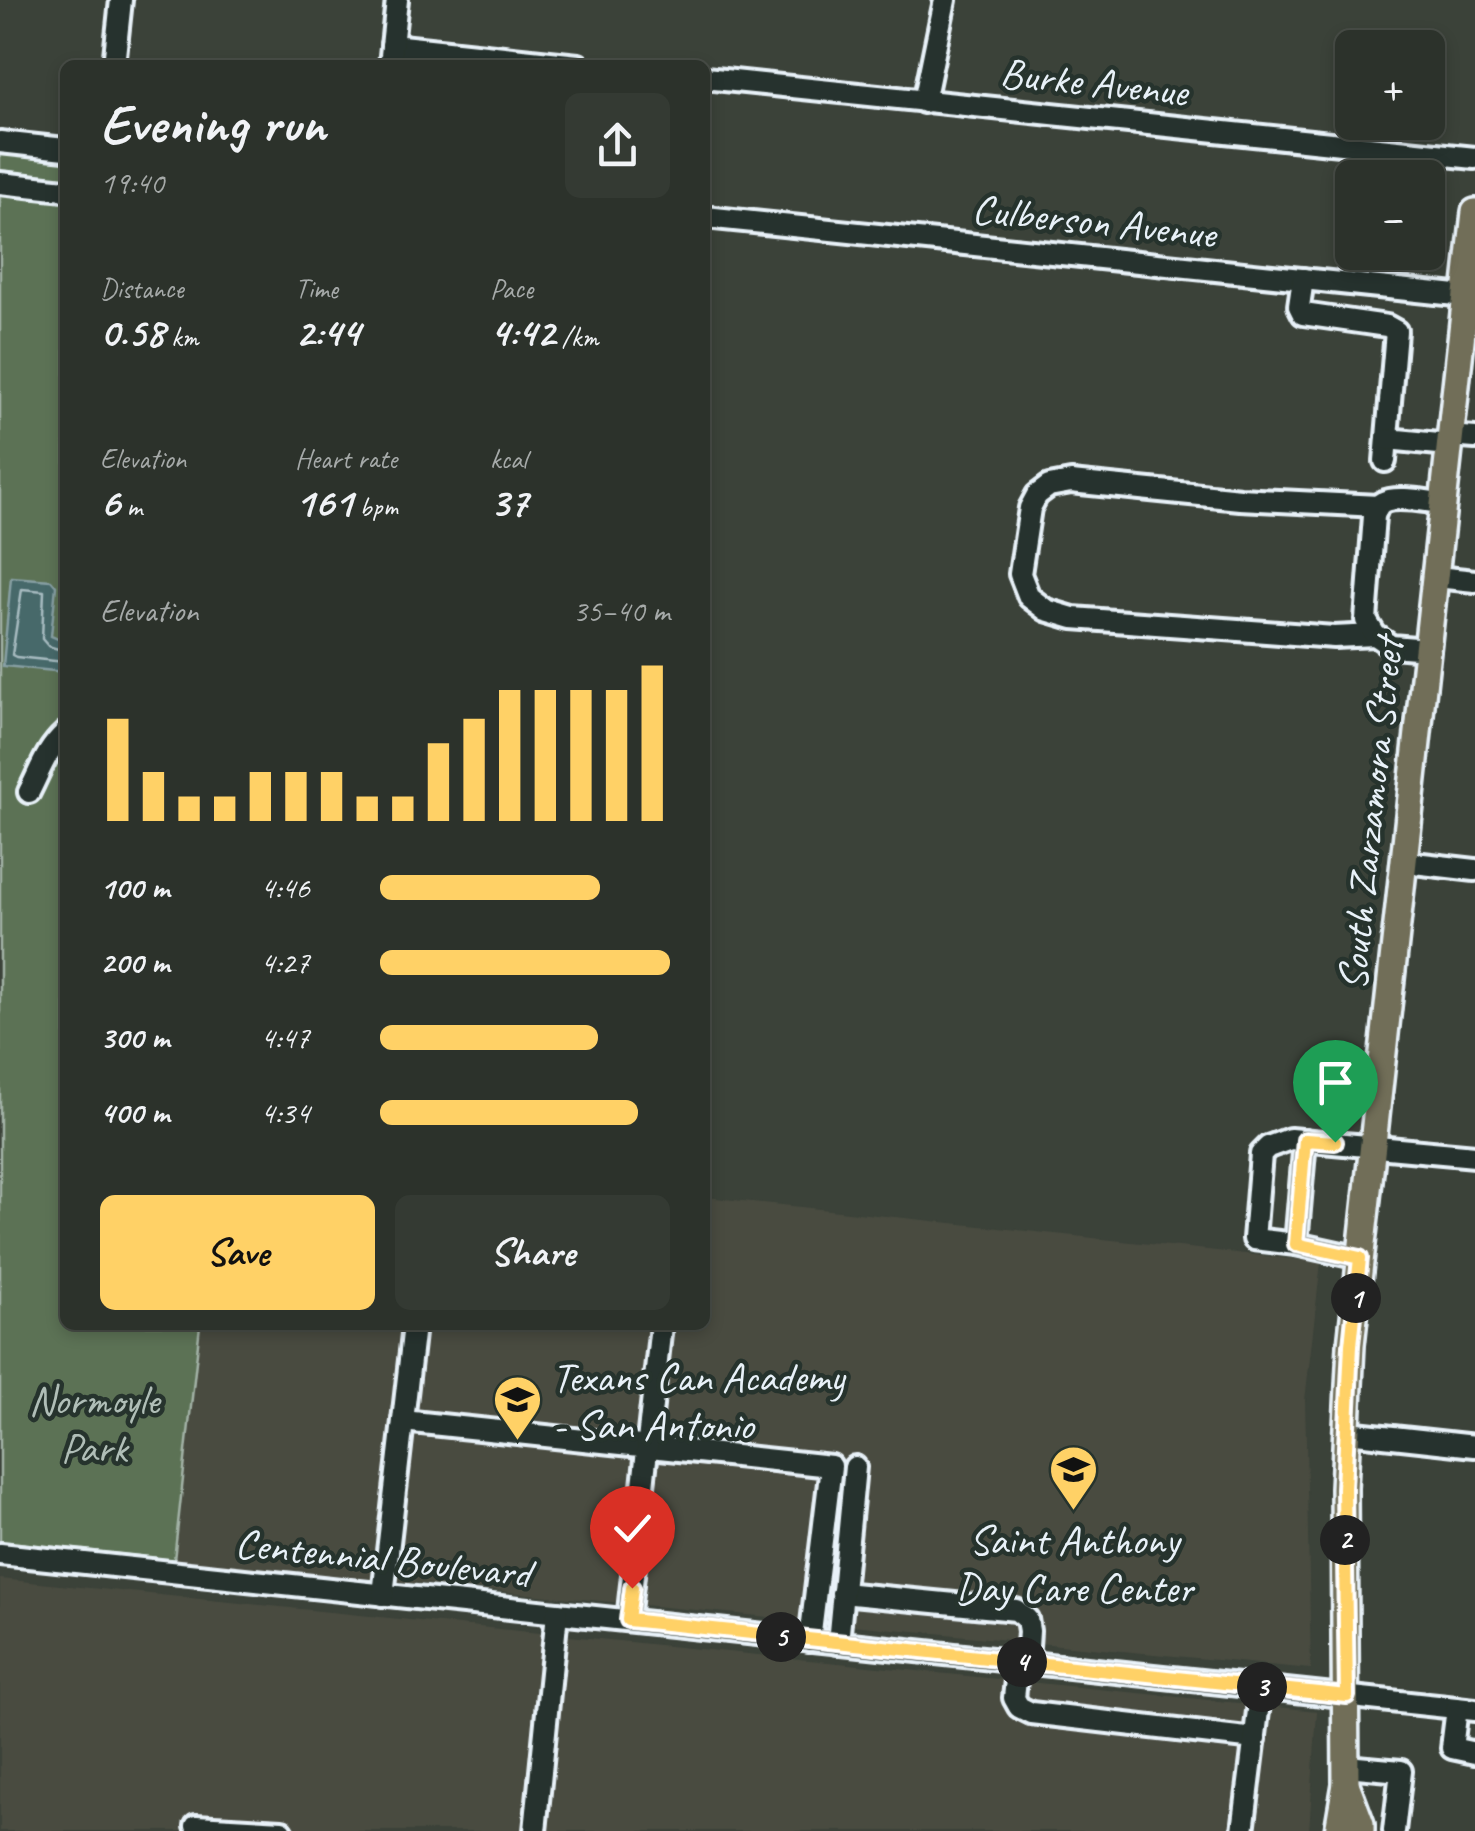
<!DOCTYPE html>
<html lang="en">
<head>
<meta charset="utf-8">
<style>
  :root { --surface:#2c322b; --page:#343a33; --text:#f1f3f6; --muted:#a6aaa9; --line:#484d47; --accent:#ffd166 }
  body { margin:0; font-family:Caveat,sans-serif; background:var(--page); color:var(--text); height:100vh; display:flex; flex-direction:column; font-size:38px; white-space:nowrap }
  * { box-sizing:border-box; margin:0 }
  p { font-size:32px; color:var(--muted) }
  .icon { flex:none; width:55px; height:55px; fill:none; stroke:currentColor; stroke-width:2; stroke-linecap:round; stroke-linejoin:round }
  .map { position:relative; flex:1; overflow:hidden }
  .sheet { position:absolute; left:60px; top:60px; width:650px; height:1270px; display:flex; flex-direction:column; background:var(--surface); border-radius:15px; box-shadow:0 5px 15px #0003,0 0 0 2px var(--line) }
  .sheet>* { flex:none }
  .fabs { position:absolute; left:1335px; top:30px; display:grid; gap:20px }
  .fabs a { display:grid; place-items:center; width:110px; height:110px; border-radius:15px; background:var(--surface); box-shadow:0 5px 15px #0003,0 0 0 2px var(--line); font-size:50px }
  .pin { position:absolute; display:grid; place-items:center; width:85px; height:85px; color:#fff; margin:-102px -42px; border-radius:50% 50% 50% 0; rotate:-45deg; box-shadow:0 0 10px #0007 }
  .pin .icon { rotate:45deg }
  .km { position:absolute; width:50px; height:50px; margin:-25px; border-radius:50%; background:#222; color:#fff; font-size:28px; line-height:50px; text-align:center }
  .round { display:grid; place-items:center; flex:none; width:105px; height:105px; border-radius:15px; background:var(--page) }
  .summary { display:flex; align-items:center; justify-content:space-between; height:170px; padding:0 40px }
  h1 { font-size:55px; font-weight:600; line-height:75px }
  .metrics { display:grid; grid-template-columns:repeat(3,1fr); gap:15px; height:170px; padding:10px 40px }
  .metrics div { display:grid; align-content:center }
  .metrics b { font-size:42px; font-weight:600 }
  .metrics small { font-size:28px; font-weight:400 }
  .metrics p { font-size:28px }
  .chart { height:280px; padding:20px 40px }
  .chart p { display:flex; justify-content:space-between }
  .chart svg { width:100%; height:180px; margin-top:10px; stroke:var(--accent); stroke-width:6 }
  .button { display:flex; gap:20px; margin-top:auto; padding:20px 40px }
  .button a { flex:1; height:115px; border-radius:15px; background:var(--accent); color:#111; font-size:40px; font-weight:600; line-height:115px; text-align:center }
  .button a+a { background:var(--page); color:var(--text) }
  ul { padding:0 40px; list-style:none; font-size:32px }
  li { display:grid; grid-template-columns:160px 120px 1fr; align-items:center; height:75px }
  li i { height:25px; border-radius:12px; background:var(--accent) }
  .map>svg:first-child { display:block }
  .built { fill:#4a4c41 }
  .green { fill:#5c7255; stroke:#a2b2a6; stroke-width:2.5 }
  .water { fill:#46696b; stroke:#879fa3; stroke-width:2.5 }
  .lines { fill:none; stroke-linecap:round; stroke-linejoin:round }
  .shore { stroke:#a7bbc0; stroke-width:2.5 }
  .minor-casing { stroke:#e8f1f8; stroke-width:28 }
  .major-casing { stroke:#e8f1f8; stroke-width:32 }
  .minor { stroke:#26332d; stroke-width:20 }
  .major { stroke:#716e59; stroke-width:25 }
  .route-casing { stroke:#fff; stroke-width:20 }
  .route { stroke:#ffd166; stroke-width:12 }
  .labels { text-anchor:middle; stroke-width:9; stroke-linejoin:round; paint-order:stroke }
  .street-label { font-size:42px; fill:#e8f1f8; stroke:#26332d }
  .poi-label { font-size:42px; fill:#e8f1f8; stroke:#26332d; text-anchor:start }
  .park-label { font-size:42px; fill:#b0beb7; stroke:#26332d }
</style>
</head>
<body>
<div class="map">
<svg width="1475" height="1831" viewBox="0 0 1475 1831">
  <rect width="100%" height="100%" fill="#3b4239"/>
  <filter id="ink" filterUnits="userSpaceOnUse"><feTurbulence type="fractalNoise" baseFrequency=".01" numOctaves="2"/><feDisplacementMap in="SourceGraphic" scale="20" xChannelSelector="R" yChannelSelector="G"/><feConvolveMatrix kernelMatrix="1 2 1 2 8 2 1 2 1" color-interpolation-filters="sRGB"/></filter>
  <g filter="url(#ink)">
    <!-- built -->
    <g class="built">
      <polygon points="705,1197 1321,1262 1305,1400 1311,1669 174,1560 200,1325 705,1325"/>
      <polygon points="0,1579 1317,1711 1309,1831 0,1831"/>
    </g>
    <!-- green -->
    <polygon class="green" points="0,153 65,159 65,1325 200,1325 174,1560 0,1541"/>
    <!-- water -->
    <polygon class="water" points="11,577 51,580 56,586 51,636 65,642 65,672 3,666"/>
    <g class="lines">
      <!-- shore -->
      <polyline class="shore" points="65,651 48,646 42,639 44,591 22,589 12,655 16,657 65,662"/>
      <defs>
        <g id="minor">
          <polyline points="392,45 578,65"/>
          <polyline points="114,65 121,0"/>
          <polyline points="390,65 397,0"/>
          <polyline points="705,78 1475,158"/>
          <polyline points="924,102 945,0"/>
          <polyline points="0,142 65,149"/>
          <polyline points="0,183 65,190"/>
          <polyline points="705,217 1475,297"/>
          <polyline points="1303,279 1299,306 1303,314 1387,326 1396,331 1385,461"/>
          <polyline points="1450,436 1475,438"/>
          <polyline points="1387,439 1449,445"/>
          <polyline points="1436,577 1475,581"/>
          <polyline points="1375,635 1334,637 1073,618 1046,610 1029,597 1020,574 1030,508 1037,495 1049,486 1071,482 1240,499 1378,506"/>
          <path d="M1428,649L1391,646L1375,635L1366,620L1374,516C1376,511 1377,505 1383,502C1396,495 1429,502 1443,503"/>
          <path d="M29,792C40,771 46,750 65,733"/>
          <polyline points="1405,862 1475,870"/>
          <polyline points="1305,1140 1296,1244 1360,1258"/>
          <polyline points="1296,1244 1254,1239 1261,1154 1268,1147 1290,1139 1475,1156"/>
          <polyline points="403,1421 831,1466 810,1640"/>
          <polyline points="1347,1432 1475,1446"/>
          <polyline points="0,1554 1475,1710"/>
          <polyline points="842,1593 1016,1610 1027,1619 1029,1631 1027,1662"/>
          <polyline points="383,1595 414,1325"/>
          <polyline points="628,1620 661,1325"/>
          <polyline points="838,1643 855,1467"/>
          <polyline points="1018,1662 1014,1698 1019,1707 1031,1713 1255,1739"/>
          <polyline points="1457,1708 1452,1748 1475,1753"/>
          <polyline points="1346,1766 1401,1771 1394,1831"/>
          <polyline points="198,1831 196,1826 282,1831"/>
          <polyline points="535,1831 557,1613"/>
          <polyline points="1243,1831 1261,1687"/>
        </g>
        <g id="major">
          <polyline points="1346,1784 1361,1824 1361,1831"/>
          <polyline points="1338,1831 1346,1784 1344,1488 1351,1345 1475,212"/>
        </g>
      </defs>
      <!-- minor casing -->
      <use href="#minor" class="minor-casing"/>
      <!-- major casing -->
      <use href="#major" class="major-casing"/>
      <!-- minor -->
      <use href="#minor" class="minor"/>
      <!-- major -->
      <use href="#major" class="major"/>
    </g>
  </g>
  <g class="lines" filter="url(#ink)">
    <defs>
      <polyline id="route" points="632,1588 628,1620 1347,1696 1344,1488 1351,1345 1360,1258 1296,1244 1305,1140 1335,1142"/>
    </defs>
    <!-- route casing -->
    <use href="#route" class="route-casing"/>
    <!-- route -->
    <use href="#route" class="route"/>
  </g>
  <!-- icons -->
  <defs>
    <symbol id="school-pin" viewBox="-11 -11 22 30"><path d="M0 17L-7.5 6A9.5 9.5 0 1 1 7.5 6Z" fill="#ffd166" stroke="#26332d"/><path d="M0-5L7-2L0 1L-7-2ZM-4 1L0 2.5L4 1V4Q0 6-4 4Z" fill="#111"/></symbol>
  </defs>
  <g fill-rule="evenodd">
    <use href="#school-pin" x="490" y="1372" width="55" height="75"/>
    <use href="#school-pin" x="1046" y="1442" width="55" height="75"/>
  </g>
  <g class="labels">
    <!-- street labels -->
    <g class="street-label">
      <text transform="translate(1094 81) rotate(6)" y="15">Burke Avenue</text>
      <text transform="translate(1094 220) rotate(6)" y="15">Culberson Avenue</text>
      <text transform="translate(1369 814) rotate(-84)" y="15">South Zarzamora Street</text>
      <text transform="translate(383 1557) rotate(6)" y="15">Centennial Boulevard</text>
    </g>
    <!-- poi labels -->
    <g class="poi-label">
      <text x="552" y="1391">Texans Can Academy<tspan x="552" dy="48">- San Antonio</tspan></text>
      <text x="1074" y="1554" text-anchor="middle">Saint Anthony<tspan x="1074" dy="48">Day Care Center</tspan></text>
    </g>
    <!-- park labels -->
    <g class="park-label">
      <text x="94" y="1414">Normoyle<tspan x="94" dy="48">Park</tspan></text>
    </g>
  </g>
</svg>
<div class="fabs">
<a>+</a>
<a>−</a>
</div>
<div class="pin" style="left:1335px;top:1142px;background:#1e9e55"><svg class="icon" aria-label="arrive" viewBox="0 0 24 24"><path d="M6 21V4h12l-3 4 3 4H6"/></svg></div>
<div class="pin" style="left:632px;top:1588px;background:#d93025"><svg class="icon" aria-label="check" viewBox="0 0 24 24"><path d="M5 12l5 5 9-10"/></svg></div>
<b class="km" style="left:1356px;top:1298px">1</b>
<b class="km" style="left:1345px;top:1540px">2</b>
<b class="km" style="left:1262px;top:1687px">3</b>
<b class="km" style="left:1022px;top:1662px">4</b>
<b class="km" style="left:781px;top:1637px">5</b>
<section class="sheet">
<div class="summary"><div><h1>Evening run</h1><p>19:40</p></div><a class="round"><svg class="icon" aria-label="share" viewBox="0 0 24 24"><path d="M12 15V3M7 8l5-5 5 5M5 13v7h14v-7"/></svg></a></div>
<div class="metrics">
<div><p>Distance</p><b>0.58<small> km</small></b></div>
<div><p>Time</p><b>2:44</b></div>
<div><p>Pace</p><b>4:42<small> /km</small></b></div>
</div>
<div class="metrics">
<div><p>Elevation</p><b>6<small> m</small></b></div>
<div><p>Heart rate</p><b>161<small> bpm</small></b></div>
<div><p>kcal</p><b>37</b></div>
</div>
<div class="chart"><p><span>Elevation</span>35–40 m</p>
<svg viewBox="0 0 160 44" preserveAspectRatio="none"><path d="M5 44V19M15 44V32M25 44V38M35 44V38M45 44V32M55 44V32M65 44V32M75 44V38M85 44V38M95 44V25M105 44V19M115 44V12M125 44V12M135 44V12M145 44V12M155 44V6"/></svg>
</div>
<ul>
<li><b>100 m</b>4:46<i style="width:76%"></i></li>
<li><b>200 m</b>4:27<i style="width:100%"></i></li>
<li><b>300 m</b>4:47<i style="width:75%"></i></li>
<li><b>400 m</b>4:34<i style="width:89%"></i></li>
</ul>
<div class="button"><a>Save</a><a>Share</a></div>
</section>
</div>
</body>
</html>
